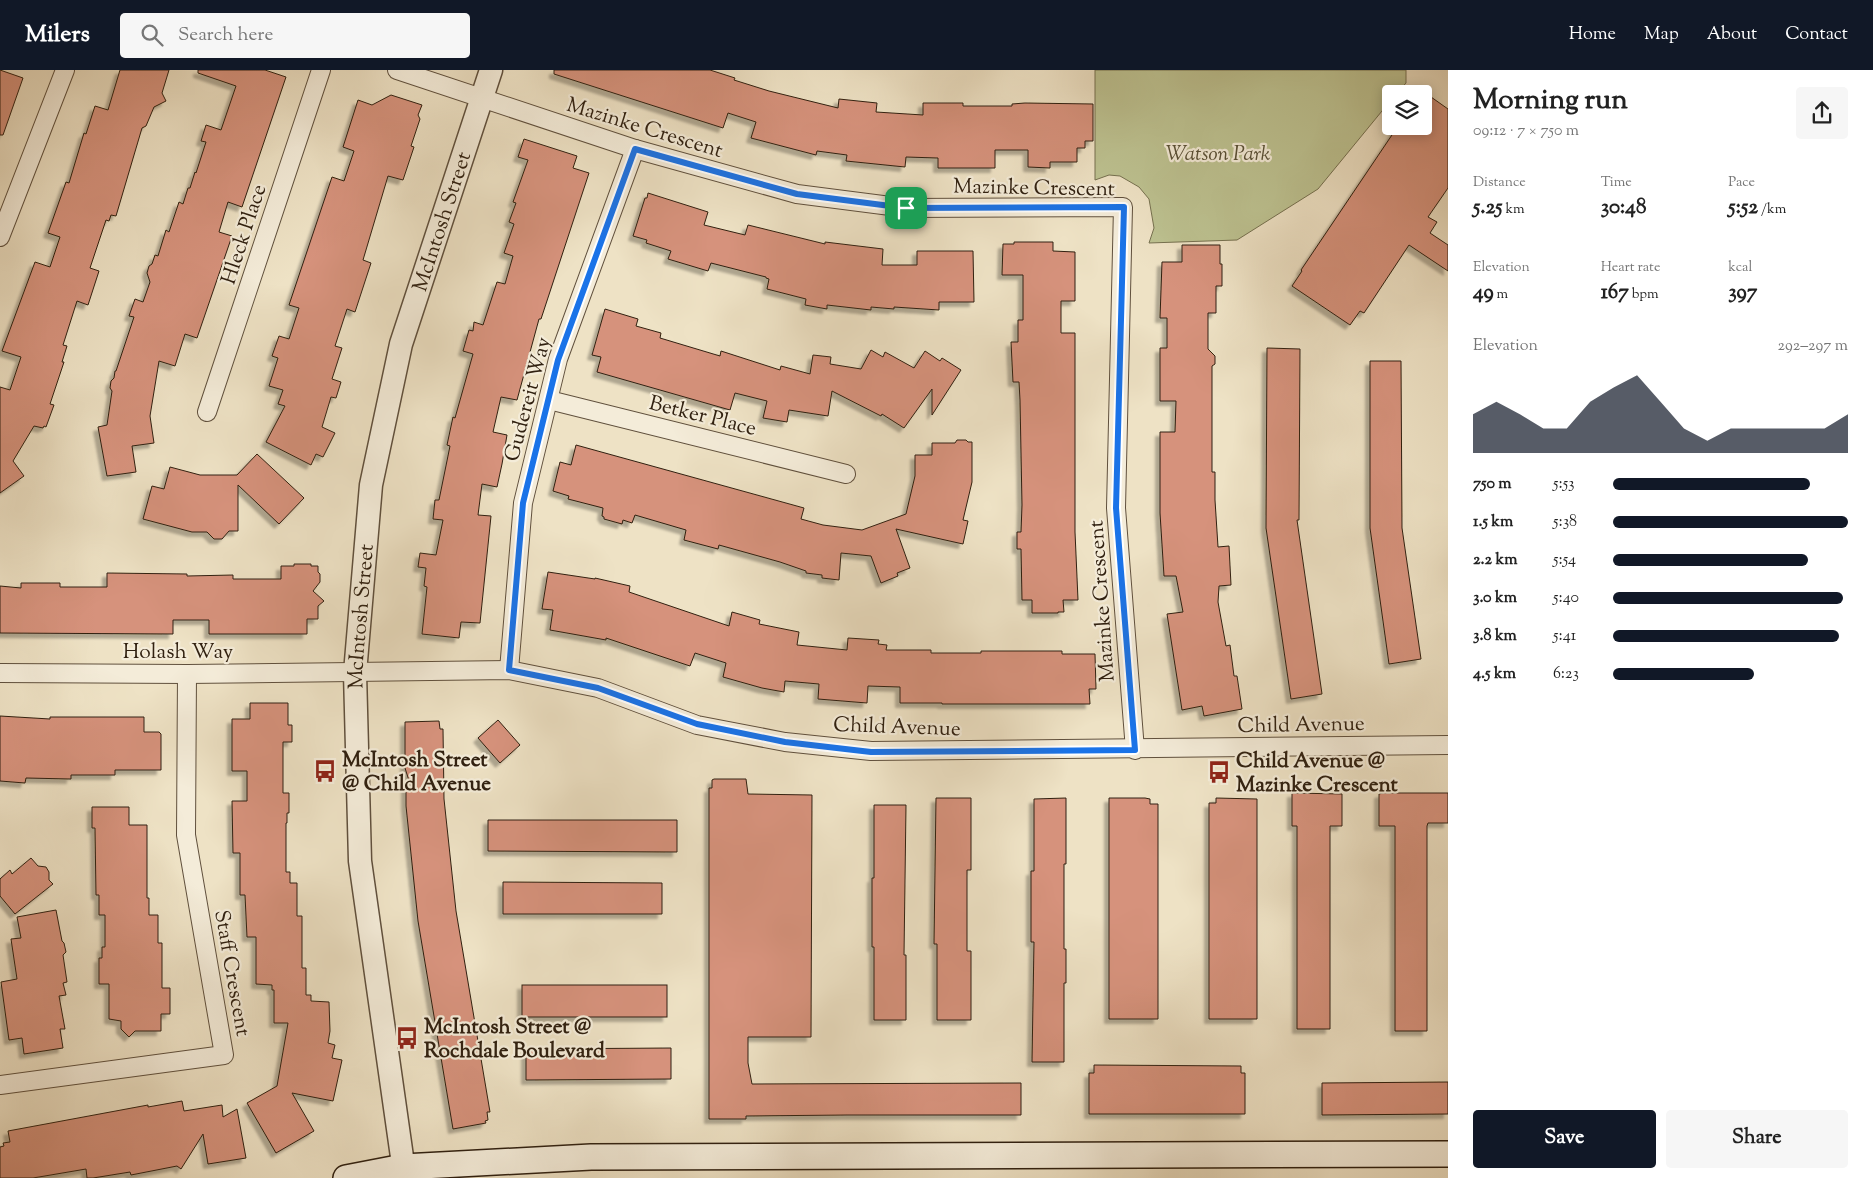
<!DOCTYPE html>
<html lang="en">
<head>
<meta charset="utf-8">
<style>
  :root { --surface:#fff; --page:#f6f6f6; --text:#222; --muted:#767676; --accent:#111827 }
  body { margin:0; font-family:"Sorts Mill Goudy",serif; background:var(--page); color:var(--text); height:100vh; display:flex; flex-direction:column; font-size:19px; white-space:nowrap }
  * { box-sizing:border-box; margin:0 }
  p { font-size:16px; color:var(--muted) }
  .icon { flex:none; width:28px; height:28px; fill:none; stroke:currentColor; stroke-width:2; stroke-linecap:round; stroke-linejoin:round }
  .map { position:relative; flex:1; overflow:hidden }
  .details { display:flex; flex-direction:column; background:var(--surface); width:425px }
  .details>* { flex:none }
  .buttons { position:absolute; left:1382px; top:15px; display:grid; gap:10px }
  .buttons a { display:grid; place-items:center; width:50px; height:50px; border-radius:5px; background:var(--surface); box-shadow:0 2px 12px #0003; font-size:25px }
  .pin { position:absolute; display:grid; place-items:center; width:42px; height:42px; color:#fff; margin:-21px; border-radius:10px; box-shadow:0 2px 8px #0006 }
  .round { display:grid; place-items:center; flex:none; width:52px; height:52px; border-radius:5px; background:var(--page) }
  .head { display:flex; align-items:center; justify-content:space-between; height:85px; padding:0 25px }
  h1 { font-size:28px; font-weight:700; line-height:38px }
  .stats { display:grid; grid-template-columns:repeat(3,1fr); gap:8px; height:85px; padding:5px 25px }
  .stats div { display:grid; align-content:center }
  .stats b { font-size:21px; font-weight:700 }
  .stats small { font-size:14px; font-weight:400 }
  .stats p { font-size:14px }
  .chart { height:140px; padding:10px 25px }
  .chart p { display:flex; justify-content:space-between }
  .chart svg { width:100%; height:90px; margin-top:5px; fill:var(--accent); opacity:.7 }
  .button { display:flex; gap:10px; margin-top:auto; padding:10px 25px }
  .button a { flex:1; height:58px; border-radius:5px; background:var(--accent); color:#fff; font-size:20px; font-weight:700; line-height:58px; text-align:center }
  .button a+a { background:var(--page); color:var(--text) }
  ul { padding:0 25px; list-style:none; font-size:16px }
  li { display:grid; grid-template-columns:80px 60px 1fr; align-items:center; height:38px }
  li i { height:12px; border-radius:6px; background:var(--accent) }
  header { display:flex; align-items:center; gap:30px; box-sizing:border-box; height:70px; padding:0 25px; background:var(--accent); color:#fff }
  header strong { font-size:24px }
  nav { display:flex; gap:28px; margin-inline-start:auto; font-size:18px }
  .search { width:350px; height:45px; background:var(--page); display:flex; align-items:center; gap:12px; box-sizing:border-box; padding:0 18px; border-radius:5px; color:var(--muted); font-size:19px }
  main { display:flex; flex:1; min-height:0 }
  .map>svg:first-child { display:block }
  .green { fill:#bdc291; stroke:#767150 }
  .building { fill:#d6927c; stroke:#302010; filter:url(#shadow) }
  .lines { fill:none; stroke-linecap:round; stroke-linejoin:round }
  .minor-casing { stroke:#60503d; stroke-width:20 }
  .tertiary-casing { stroke:#60503d; stroke-width:25 }
  .secondary-casing { stroke:#302010; stroke-width:28 }
  .minor { stroke:#f4ecd9; stroke-width:18 }
  .tertiary { stroke:#f4ecd9; stroke-width:22 }
  .secondary { stroke:#f4ecd9; stroke-width:25 }
  .route-casing { stroke:#fff; stroke-width:10 }
  .route { stroke:#1a73e8; stroke-width:6 }
  .labels { text-anchor:middle; stroke-width:4.5; stroke-linejoin:round; paint-order:stroke }
  .street-label { font-size:21px; fill:#302010; stroke:#f4ecd9 }
  .park-label { font-size:21px; font-style:italic; fill:#5a5137; stroke:#f4ecd9 }
  .poi-label { font-size:21px; font-weight:bold; fill:#302010; stroke:#f4ecd9; text-anchor:start }
</style>
</head>
<body>
<header>
<strong>Milers</strong>
<div class="search"><svg class="icon" aria-label="search" viewBox="0 0 24 24"><circle cx="10" cy="10" r="6"/><path d="M15 15l6 6"/></svg>Search here</div>
<nav><a>Home</a><a>Map</a><a>About</a><a>Contact</a></nav>
</header>
<main>
<div class="map">
<svg width="1448" height="1108" viewBox="0 0 1448 1108">
  <defs>
    <filter id="shadow"><feDropShadow dx="-4.5" dy="4.5" stdDeviation="1" flood-color="#0004"/></filter>
  </defs>
  <rect width="100%" height="100%" fill="#eee2c5"/>
  <filter id="stains"><feTurbulence type="fractalNoise" baseFrequency=".004" numOctaves="4"/><feColorMatrix values="0 0 0 0 .2 0 0 0 0 .09 0 0 0 0 .02 0 0 0 .5 -.17"/></filter>
  <radialGradient id="worn" r=".72"><stop offset=".6" stop-color="#630" stop-opacity="0"/><stop offset="1" stop-color="#630" stop-opacity=".3"/></radialGradient>
  <!-- green -->
  <polygon class="green" points="1095,0 1406,0 1406,13 1396,24 1391,24 1391,30 1318,119 1237,170 1149,173 1154,158 1149,129 1139,117 1120,106 1109,105 1095,110"/>
  <!-- building -->
  <g class="building">
    <polygon points="0,0 23,8 3,65 0,65"/>
    <polygon points="120,0 169,0 162,23 166,31 154,37 146,56 142,58 116,146 111,145 109,151 106,150 90,198 99,201 88,235 77,231 63,275 67,276 62,292 64,292 50,334 54,335 46,357 44,356 43,358 34,356 13,391 24,406 0,423 0,317 10,320 21,287 2,281 35,192 50,197 60,167 48,163 66,112 69,113 84,63 86,64 95,36 108,40"/>
    <polygon points="198,0 265,0 286,7 242,137 228,132 219,162 232,166 197,268 185,264 175,296 159,291 150,346 154,373 132,376 136,402 107,406 98,357 107,355 112,321 110,318 111,311 114,308 115,301 116,301 134,247 129,246 135,229 143,232 150,212 147,203 149,196 152,194 155,185 158,186 166,160 169,162 179,132 183,134 188,118 190,118 195,102 196,103 206,72 201,71 206,55 221,60 236,16 198,3"/>
    <polygon points="554,0 710,0 735,8 734,10 769,21 838,38 839,29 877,33 876,42 923,45 923,33 963,33 963,36 1012,36 1012,34 1025,33 1093,34 1093,71 1085,71 1085,78 1077,78 1077,92 1050,92 1050,98 1028,97 1028,80 995,80 995,98 938,98 938,88 906,87 905,97 846,91 847,85 817,81 816,85 751,68 756,52 728,43 723,58 554,4"/>
    <polygon points="1424,22 1448,39 1448,118 1428,147 1437,152 1430,163 1448,175 1448,201 1409,175 1364,243 1360,241 1350,255 1292,216 1302,201 1301,200 1398,56 1424,56"/>
    <polygon points="391,25 422,35 418,45 420,49 411,76 414,77 403,110 388,106 363,190 371,193 355,242 347,239 335,276 342,278 332,309 341,312 336,328 331,327 322,357 335,363 323,387 316,384 311,395 266,372 285,336 278,334 283,320 269,316 278,288 272,286 279,266 289,269 299,238 289,235 332,107 344,111 354,81 343,77 358,30 372,35"/>
    <polygon points="524,69 577,86 573,98 589,103 541,249 539,249 517,330 501,327 493,362 507,365 502,394 497,417 482,414 478,445 491,446 480,553 461,552 459,568 422,564 427,517 424,516 426,498 418,497 420,483 436,485 443,450 433,449 435,430 439,430 450,376 447,375 453,347 455,348 473,284 463,281 469,260 473,261 474,252 483,255 497,212 505,214 513,186 504,183 514,154 509,152 516,133 513,132 528,90 518,87"/>
    <polygon points="648,123 708,142 704,155 745,165 748,155 825,174 825,172 883,179 882,195 917,195 917,181 973,181 974,232 939,232 939,240 894,237 894,239 871,237 871,240 827,235 827,239 805,235 806,229 767,219 769,209 766,208 766,207 711,193 708,201 668,189 671,181 646,173 647,170 633,166 645,128 647,128"/>
    <polygon points="1014,172 1053,172 1053,181 1075,182 1075,231 1061,231 1061,263 1075,263 1075,462 1078,530 1063,530 1064,542 1058,542 1058,543 1032,543 1032,530 1022,530 1021,479 1017,479 1017,462 1021,462 1022,435 1020,330 1019,312 1013,312 1011,272 1018,272 1018,250 1023,250 1023,205 1002,205 1003,174 1014,174"/>
    <polygon points="1182,175 1220,175 1220,194 1222,194 1222,216 1216,216 1216,243 1208,243 1208,279 1215,286 1215,294 1212,296 1212,402 1215,402 1215,430 1218,477 1229,476 1231,515 1219,516 1218,532 1226,576 1230,575 1234,606 1237,606 1242,639 1204,646 1202,636 1182,640 1167,544 1183,542 1176,506 1164,506 1160,443 1160,362 1175,362 1176,331 1160,331 1160,278 1167,278 1167,248 1160,248 1162,192 1182,192"/>
    <polygon points="605,239 638,249 636,256 661,263 660,268 720,286 721,281 780,300 781,296 810,304 813,285 831,287 830,294 861,299 871,280 883,287 885,282 914,298 925,281 940,291 942,288 961,300 932,345 932,319 904,358 882,344 881,346 832,321 828,346 789,340 787,352 763,348 767,331 735,323 730,340 597,302 601,287 592,285"/>
    <polygon points="1267,278 1300,279 1299,450 1297,450 1322,624 1291,629 1266,458"/>
    <polygon points="1370,291 1401,291 1402,458 1421,589 1389,594 1370,458"/>
    <polygon points="957,370 966,370 968,372 972,372 972,412 963,450 968,451 963,474 896,459 910,498 897,503 898,506 881,513 871,486 841,483 839,510 822,508 822,505 806,503 806,501 780,492 719,475 718,479 684,470 686,460 635,445 632,453 623,450 622,454 604,449 604,447 602,446 603,438 568,429 569,426 553,421 560,392 571,395 576,375 804,438 801,449 823,455 862,460 906,444 915,406 915,385 932,385 932,373 955,373"/>
    <polygon points="257,384 304,428 279,454 238,415 238,461 229,461 222,469 214,469 207,462 192,462 143,449 152,416 164,419 170,397 200,405 237,405"/>
    <polygon points="294,494 311,494 311,496 318,496 318,502 320,504 320,512 313,521 324,531 318,536 318,549 307,549 307,564 209,564 209,550 173,550 173,564 0,563 0,516 21,518 21,513 60,513 60,517 107,517 107,503 187,504 187,506 233,505 233,509 281,509 281,496 294,496"/>
    <polygon points="548,502 595,509 595,508 630,516 629,522 729,556 732,542 760,550 759,554 799,562 797,575 847,580 848,568 879,570 878,574 887,575 886,580 931,580 931,583 981,583 981,581 1062,581 1062,584 1095,584 1096,619 1089,619 1090,634 942,634 942,633 900,633 900,617 868,616 867,633 818,629 819,614 785,611 784,622 762,618 723,607 726,593 695,583 690,596 606,568 606,570 550,560 553,540 542,539"/>
    <polygon points="250,633 288,633 288,655 292,655 292,672 283,672 283,723 289,723 289,743 287,743 287,753 286,753 286,802 290,802 290,813 297,813 297,846 302,846 302,898 306,898 306,925 311,925 311,931 329,932 330,961 328,973 335,975 332,988 342,990 333,1031 292,1023 314,1061 276,1083 247,1033 277,1016 288,953 274,953 274,920 272,920 272,915 256,914 256,867 247,867 245,825 240,825 240,783 233,783 232,731 247,731 247,701 232,701 232,649 250,649"/>
    <polygon points="0,646 50,649 50,647 144,647 144,662 159,662 161,664 161,700 115,700 115,705 71,705 71,709 26,708 25,713 0,711"/>
    <polygon points="498,650 520,675 500,693 478,668"/>
    <polygon points="439,651 440,659 443,659 444,729 456,841 490,1042 487,1042 488,1050 485,1051 486,1053 453,1059 418,851 406,736 406,717 411,717 405,698 405,652"/>
    <polygon points="714,709 746,709 748,724 812,725 811,967 748,967 748,993 752,1014 1021,1013 1021,1045 847,1045 746,1046 746,1049 709,1049 709,718 712,718 712,710"/>
    <polygon points="1292,723 1342,724 1342,756 1330,756 1330,959 1297,959 1297,756 1292,756"/>
    <polygon points="1383,723 1448,723 1448,753 1428,753 1427,756 1427,961 1395,961 1395,756 1379,756 1379,724"/>
    <polygon points="936,728 971,728 971,800 967,800 967,881 971,881 971,950 937,950 937,874 934,874"/>
    <polygon points="1066,728 1066,794 1064,794 1064,879 1066,879 1066,913 1064,913 1064,992 1032,992 1034,872 1031,872 1031,801 1034,801 1034,729"/>
    <polygon points="1109,728 1145,728 1150,729 1150,734 1158,734 1158,949 1109,949"/>
    <polygon points="1216,728 1257,729 1257,949 1209,949 1209,733 1216,733"/>
    <polygon points="874,735 906,735 904,885 906,885 906,950 874,950 874,877 872,877 872,808 874,808"/>
    <polygon points="92,737 129,737 129,755 147,755 147,828 149,828 149,845 158,845 158,873 162,873 162,918 170,918 170,944 161,944 161,961 135,961 129,967 121,959 121,951 109,949 109,914 99,914 99,888 102,888 102,877 105,877 105,845 99,845 99,825 96,825 95,758 92,758"/>
    <polygon points="488,750 677,750 677,782 488,781"/>
    <polygon points="31,788 38,796 46,797 49,802 49,810 53,814 15,844 0,826 0,809 10,800 12,804"/>
    <polygon points="503,812 662,813 662,844 503,844"/>
    <polygon points="56,840 62,871 64,873 66,882 63,885 67,912 63,913 66,925 59,926 65,959 60,959 63,978 24,984 22,968 9,970 1,912 17,909 11,869 21,868 17,847"/>
    <rect x="522" y="915" width="145" height="32"/>
    <polygon points="671,978 671,1009 526,1010 526,979"/>
    <polygon points="1094,995 1241,996 1241,1003 1245,1003 1245,1044 1089,1044 1089,1003 1094,1003"/>
    <polygon points="1448,1012 1448,1044 1322,1045 1322,1013"/>
    <polygon points="182,1031 184,1041 222,1035 223,1047 237,1039 246,1088 208,1094 203,1064 181,1099 177,1096 131,1105 130,1102 93,1108 87,1108 86,1099 33,1108 0,1108 0,1077 4,1076 3,1073 10,1072 8,1061 148,1035 148,1037"/>
  </g>
  <g class="lines">
    <defs>
      <g id="minor">
        <polyline points="397,0 635,79 797,124 906,138 1123,137 1116,438 1135,680"/>
        <polyline points="0,167 65,0"/>
        <polyline points="549,330 846,404"/>
        <polyline points="207,342 321,0"/>
        <polyline points="509,600 523,433 558,289 635,79"/>
        <polyline points="0,603 187,604 509,600 598,618 697,655 785,672 871,681 1448,675"/>
        <polyline points="0,1015 224,985 186,765 187,604"/>
      </g>
      <g id="tertiary">
        <path id="s1" d="M405,1108L360,791L355,603L371,415L401,274L491,0"/>
      </g>
      <polyline id="secondary" points="346,1108 403,1097 591,1087 1448,1084"/>
    </defs>
    <!-- minor casing -->
    <use href="#minor" class="minor-casing"/>
    <!-- tertiary casing -->
    <use href="#tertiary" class="tertiary-casing"/>
    <!-- secondary casing -->
    <use href="#secondary" class="secondary-casing"/>
    <!-- minor -->
    <use href="#minor" class="minor"/>
    <!-- tertiary -->
    <use href="#tertiary" class="tertiary"/>
    <!-- secondary -->
    <use href="#secondary" class="secondary"/>
  </g>
  <g class="lines">
    <defs>
      <polygon id="route" points="635,79 797,124 906,138 1124,137 1116,438 1135,680 871,682 785,672 697,654 598,618 509,600 523,433 558,290"/>
    </defs>
    <!-- route casing -->
    <use href="#route" class="route-casing"/>
    <!-- route -->
    <use href="#route" class="route"/>
  </g>
  <!-- icons -->
  <defs>
    <symbol id="bus-bare" viewBox="-9 -9 18 18"><path d="M-5-6H5V4H4V6H2V4H-2V6H-4V4H-5ZM-3.5-4V0h7V-4ZM-3.5 1.2v1.5H-2V1.2ZM2 1.2v1.5H3.5V1.2Z" fill="#8f2418" stroke="#f4ecd9" stroke-width="2.5" paint-order="stroke"/></symbol>
  </defs>
  <g fill-rule="evenodd">
    <use href="#bus-bare" x="309" y="685" width="32" height="32"/>
    <use href="#bus-bare" x="1203" y="686" width="32" height="32"/>
    <use href="#bus-bare" x="391" y="952" width="32" height="32"/>
  </g>
  <g class="labels">
    <!-- street labels -->
    <g class="street-label">
      <text transform="translate(645 57) rotate(17)" y="7">Mazinke Crescent</text>
      <text transform="translate(1034 117) rotate(1)" y="7">Mazinke Crescent</text>
      <text dy="7" stroke="none"><textPath href="#s1" startOffset="970">McIntosh Street</textPath></text>
      <text transform="translate(243 164) rotate(-72)" y="7">Hleck Place</text>
      <text transform="translate(527 329) rotate(-75)" y="7">Gudereit Way</text>
      <text transform="translate(703 345) rotate(14)" y="7">Betker Place</text>
      <text transform="translate(1101 531) rotate(-94)" y="7">Mazinke Crescent</text>
      <text dy="7" stroke="none"><textPath href="#s1" startOffset="565">McIntosh Street</textPath></text>
      <text x="178" y="588">Holash Way</text>
      <text transform="translate(1301 654) rotate(-1)" y="7">Child Avenue</text>
      <text transform="translate(897 656) rotate(2)" y="7">Child Avenue</text>
      <text transform="translate(233 903) rotate(80)" y="7">Staff Crescent</text>
    </g>
    <!-- park labels -->
    <g class="park-label">
      <text x="1218" y="90">Watson Park</text>
    </g>
    <!-- poi labels -->
    <g class="poi-label">
      <text x="342" y="696">McIntosh Street<tspan x="342" dy="24">@ Child Avenue</tspan></text>
      <text x="1236" y="697">Child Avenue @<tspan x="1236" dy="24">Mazinke Crescent</tspan></text>
      <text x="424" y="963">McIntosh Street @<tspan x="424" dy="24">Rochdale Boulevard</tspan></text>
    </g>
  </g>
  <rect width="100%" height="100%" filter="url(#stains)"/>
  <rect width="100%" height="100%" fill="url(#worn)"/>
</svg>
<div class="buttons">
<a><svg class="icon" aria-label="layers" viewBox="0 0 24 24"><path d="M12 4l9 5-9 5-9-5zM3 14l9 5 9-5"/></svg></a>
</div>
<div class="pin" style="left:906px;top:138px;background:#1e9e55"><svg class="icon" aria-label="arrive" viewBox="0 0 24 24"><path d="M6 21V4h12l-3 4 3 4H6"/></svg></div>
</div>
<section class="details">
<div class="head"><div><h1>Morning run</h1><p>09:12 · 7 × 750 m</p></div><a class="round"><svg class="icon" aria-label="share" viewBox="0 0 24 24"><path d="M12 15V3M7 8l5-5 5 5M5 13v7h14v-7"/></svg></a></div>
<div class="stats">
<div><p>Distance</p><b>5.25<small> km</small></b></div>
<div><p>Time</p><b>30:48</b></div>
<div><p>Pace</p><b>5:52<small> /km</small></b></div>
</div>
<div class="stats">
<div><p>Elevation</p><b>49<small> m</small></b></div>
<div><p>Heart rate</p><b>167<small> bpm</small></b></div>
<div><p>kcal</p><b>397</b></div>
</div>
<div class="chart"><p><span>Elevation</span>292–297 m</p>
<svg viewBox="0 0 160 44" preserveAspectRatio="none"><path d="M0 44V25L10 19L20 25L30 32L40 32L50 19L60 12L70 6L80 19L90 32L100 38L110 32L120 32L130 32L140 32L150 32L160 25V44z"/></svg>
</div>
<ul>
<li><b>750 m</b>5:53<i style="width:84%"></i></li>
<li><b>1.5 km</b>5:38<i style="width:100%"></i></li>
<li><b>2.2 km</b>5:54<i style="width:83%"></i></li>
<li><b>3.0 km</b>5:40<i style="width:98%"></i></li>
<li><b>3.8 km</b>5:41<i style="width:96%"></i></li>
<li><b>4.5 km</b>6:23<i style="width:60%"></i></li>
</ul>
<div class="button"><a>Save</a><a>Share</a></div>
</section>
</main>
</body>
</html>
